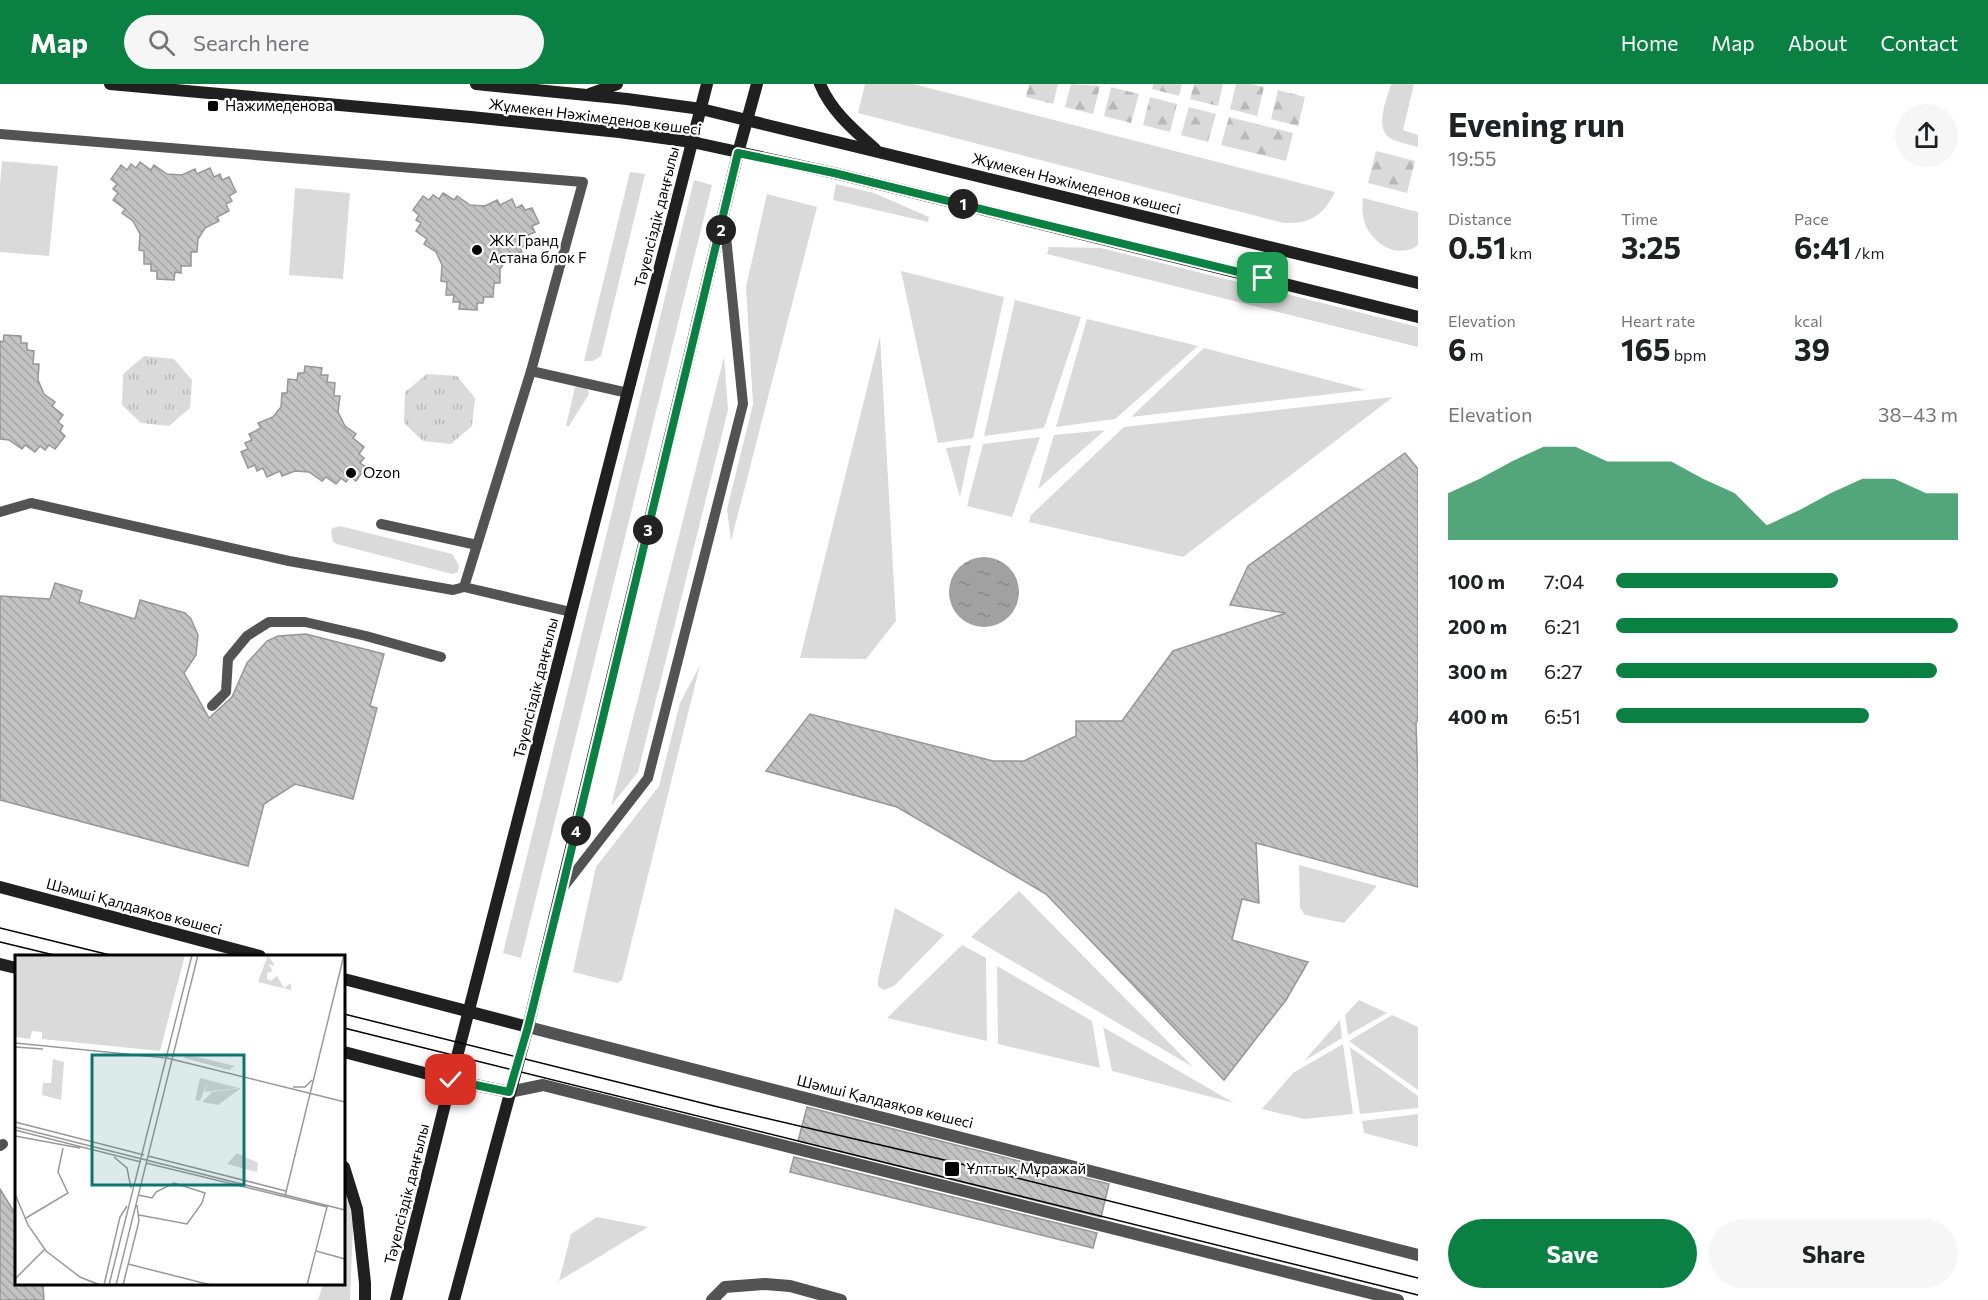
<!DOCTYPE html>
<html lang="en">
<head>
<meta charset="utf-8">
<style>
  :root { --surface:#fff; --page:#f6f6f6; --text:#202124; --muted:#757577; --accent:#0b8043 }
  body { margin:0; font-family:Commissioner,sans-serif; background:var(--page); color:var(--text); height:100vh; display:flex; flex-direction:column; font-size:22px; white-space:nowrap }
  * { box-sizing:border-box; margin:0 }
  p { font-size:20px; color:var(--muted) }
  .icon { flex:none; width:33px; height:33px; fill:none; stroke:currentColor; stroke-width:2; stroke-linecap:round; stroke-linejoin:round }
  .map { position:relative; flex:1; overflow:hidden }
  .details { display:flex; flex-direction:column; background:var(--surface); width:570px }
  .details>* { flex:none }
  .pin { position:absolute; display:grid; place-items:center; width:51px; height:51px; color:#fff; margin:-26px; border-radius:12px; box-shadow:0 3px 9px #0006 }
  .km { position:absolute; width:30px; height:30px; margin:-15px; border-radius:50%; background:#222; color:#fff; font-size:16px; line-height:30px; text-align:center }
  .round { display:grid; place-items:center; flex:none; width:63px; height:63px; border-radius:32px; background:var(--page) }
  .headline { display:flex; align-items:center; justify-content:space-between; height:102px; padding:0 30px }
  h1 { font-size:33px; font-weight:700; line-height:45px }
  .metrics { display:grid; grid-template-columns:repeat(3,1fr); gap:9px; height:102px; padding:6px 30px }
  .metrics div { display:grid; align-content:center }
  .metrics b { font-size:30px; font-weight:700 }
  .metrics small { font-size:16px; font-weight:400 }
  .metrics p { font-size:16px }
  .chart { height:168px; padding:12px 30px }
  .chart p { display:flex; justify-content:space-between }
  .chart svg { width:100%; height:108px; margin-top:6px; fill:var(--accent); opacity:.7 }
  .cta { display:flex; gap:12px; margin-top:auto; padding:12px 30px }
  .cta a { flex:1; height:69px; border-radius:36px; background:var(--accent); color:#fff; font-size:24px; font-weight:700; line-height:69px; text-align:center }
  .cta a+a { background:var(--page); color:var(--text) }
  ul { padding:0 30px; list-style:none; font-size:20px }
  li { display:grid; grid-template-columns:96px 72px 1fr; align-items:center; height:45px }
  li i { height:15px; border-radius:8px; background:var(--accent) }
  header { display:flex; align-items:center; gap:36px; box-sizing:border-box; height:84px; padding:0 30px; background:var(--accent); color:#fff }
  header strong { font-size:28px }
  nav { display:flex; gap:33px; margin-inline-start:auto; font-size:21px }
  .search { width:420px; height:54px; background:var(--page); display:flex; align-items:center; gap:15px; box-sizing:border-box; padding:0 21px; border-radius:33px; color:var(--muted); font-size:22px }
  main { display:flex; flex:1; min-height:0 }
  .map>svg:first-child { display:block }
  .grass { fill:#dadada }
  .forest { fill:url(#forest-firs) }
  .park { fill:url(#park-tufts) }
  .water { fill:url(#water-ripples) }
  .building { fill:url(#building-back-hatch); stroke:#979797; stroke-width:1.5 }
  .lines { fill:none; stroke-linecap:round; stroke-linejoin:round }
  .lane { stroke:#535353; stroke-width:10 }
  .street { stroke:#535353; stroke-width:12 }
  .secondary { stroke:#202020; stroke-width:12 }
  .tram { stroke:#000; stroke-width:1.5 }
  .route-casing { stroke:#fff; stroke-width:12 }
  .route { stroke:#0b8043; stroke-width:8 }
  .poi-dot { fill:#000; stroke:#fff; stroke-width:2 }
  .labels { text-anchor:middle; stroke-width:4.5; stroke-linejoin:round; paint-order:stroke }
  .poi-label { font-size:15px; fill:#000; stroke:#fff; text-anchor:start }
  .street-label { font-size:15px; fill:#000; stroke:#fff }
  .inset-road { fill:none; stroke:#999; stroke-width:1.5 }
  .view { fill:#0f766e; fill-opacity:0.15; stroke:#0f766e; stroke-width:3 }
  .inset-edge { fill:none; stroke:#000; stroke-width:3 }
</style>
</head>
<body>
<header>
<strong>Map</strong>
<div class="search"><svg class="icon" aria-label="search" viewBox="0 0 24 24"><circle cx="10" cy="10" r="6"/><path d="M15 15l6 6"/></svg>Search here</div>
<nav><a>Home</a><a>Map</a><a>About</a><a>Contact</a></nav>
</header>
<main>
<div class="map">
<svg width="1418" height="1216" viewBox="0 0 1418 1216">
  <defs>
    <pattern id="forest-firs" width="22" height="20" patternUnits="userSpaceOnUse" patternTransform="scale(1.5)"><rect width="22" height="20" fill="#dadada"/><path d="M5 1l3.5 6h-7zM16 11l3.5 6h-7z" fill="#b9b9b9"/></pattern>
    <pattern id="park-tufts" width="24" height="20" patternUnits="userSpaceOnUse" patternTransform="scale(1.5)"><rect width="24" height="20" fill="#dadada"/><path d="M3 7l-1-3M5 7V3M7 7l1-3M15 17l-1-3M17 17v-4M19 17l1-3" fill="none" stroke="#b9b9b9"/></pattern>
    <pattern id="water-ripples" width="26" height="14" patternUnits="userSpaceOnUse" patternTransform="scale(1.5)"><rect width="26" height="14" fill="#a1a1a1"/><path d="M2 4q2-2 4 0t4 0M15 11q2-2 4 0t4 0" fill="none" stroke="#898989"/></pattern>
    <pattern id="building-back-hatch" width="6" height="6" patternUnits="userSpaceOnUse" patternTransform="scale(1.5)"><rect width="6" height="6" fill="#c3c3c3"/><path d="M-1 5l2 2M0 0l6 6M5-1l2 2" fill="none" stroke="#a6a6a6"/></pattern>
  </defs>
  <rect width="100%" height="100%" fill="#fff"/>
  <!-- grass -->
  <g class="grass">
    <path d="M865,0H913L1335,108C1323,131 1311,140 1284,139L858,29Z"/>
    <path d="M1391,0H1414L1403,46L1418,51V63C1409,60 1398,59 1390,54C1374,44 1387,14 1391,0Z"/>
    <polygon points="2,77 58,82 49,172 0,168 0,101"/>
    <polygon points="630,88 645,90 601,272 593,277 584,277"/>
    <polygon points="694,96 712,101 521,874 503,869"/>
    <polygon points="836,100 874,109 929,133 928,138 833,116"/>
    <polygon points="295,104 350,109 343,195 289,191"/>
    <polygon points="767,110 817,123 731,457 727,425 753,320 746,203"/>
    <path d="M1363,114L1418,128V161C1400,175 1375,162 1366,142C1362,133 1362,123 1363,114Z"/>
    <polygon points="1049,163 1101,164 1418,243 1418,263 1047,170"/>
    <polygon points="901,187 1004,213 973,354 938,359"/>
    <polygon points="1015,216 1081,233 1044,344 984,352"/>
    <polygon points="1087,235 1198,262 1115,335 1056,343"/>
    <polygon points="880,252 896,537 866,575 800,574"/>
    <polygon points="1204,264 1366,306 1131,333"/>
    <polygon points="724,273 728,326 638,688 611,722"/>
    <polygon points="580,301 588,306 589,310 569,342 566,342 575,303"/>
    <polygon points="1393,313 1183,473 1029,438 1031,431 1124,343"/>
    <polygon points="1105,346 1038,405 1054,351"/>
    <polygon points="1040,353 1012,433 967,422 983,360"/>
    <polygon points="971,361 960,413 946,364"/>
    <polygon points="340,442 452,470 459,481 458,488 452,490 337,460 333,458 331,447 333,444"/>
    <polygon points="700,581 622,896 617,899 573,888 596,783 659,702 680,619"/>
    <polygon points="1299,781 1377,802 1344,839 1305,831 1300,824"/>
    <polygon points="1019,807 1193,983 971,853"/>
    <polygon points="895,824 944,851 894,902 884,906 878,902 878,895"/>
    <polygon points="962,861 986,874 987,957 887,934"/>
    <polygon points="997,882 1092,937 1100,984 998,960"/>
    <polygon points="1359,916 1387,929 1348,951 1345,931"/>
    <polygon points="1392,931 1418,943 1418,1006 1349,957"/>
    <polygon points="1340,936 1342,954 1304,977"/>
    <polygon points="1103,943 1234,1019 1112,987"/>
    <polygon points="1343,960 1353,1030 1304,1035 1262,1025 1293,989"/>
    <polygon points="1350,963 1418,1012 1418,1024 1360,1030"/>
    <polygon points="1418,1030 1418,1063 1364,1049 1362,1037"/>
    <polygon points="347,1108 353,1141 350,1216 318,1216 323,1200 344,1200 344,1121"/>
    <polygon points="597,1133 648,1143 559,1197 571,1150"/>
  </g>
  <!-- forest -->
  <g class="forest">
    <polygon points="1029,0 1058,0 1053,20 1026,13"/>
    <polygon points="1071,0 1100,2 1093,30 1065,23"/>
    <polygon points="1153,0 1182,0 1179,12 1152,5"/>
    <polygon points="1194,0 1223,0 1218,22 1190,15"/>
    <polygon points="1236,0 1251,0 1264,3 1257,32 1230,25"/>
    <polygon points="1111,3 1139,10 1131,39 1104,32"/>
    <polygon points="1278,6 1305,13 1298,42 1271,35"/>
    <polygon points="1150,13 1177,20 1170,48 1143,41"/>
    <polygon points="1189,23 1216,30 1208,58 1181,51"/>
    <polygon points="1229,33 1293,49 1286,77 1221,61"/>
    <polygon points="1376,67 1415,77 1407,109 1368,99"/>
  </g>
  <!-- park -->
  <g class="park">
    <polygon points="144,272 174,275 192,296 190,324 169,342 141,339 122,321 123,290"/>
    <polygon points="427,290 457,292 475,314 472,342 451,360 423,357 404,339 405,308"/>
  </g>
  <!-- water -->
  <circle class="water" cx="984" cy="508" r="35"/>
  <!-- building -->
  <g class="building">
    <polygon points="140,78 151,86 154,81 167,90 182,91 195,85 197,90 210,84 214,93 220,90 222,96 229,93 236,108 229,112 232,117 226,120 229,127 217,133 219,137 205,144 198,155 197,168 191,168 191,182 181,182 181,189 175,188 174,196 157,195 157,187 151,187 151,180 144,180 144,167 139,166 140,150 133,137 122,129 125,125 113,116 118,109 113,105 117,100 111,95 121,81 127,86 131,80 136,84"/>
    <polygon points="443,109 454,116 457,112 470,121 485,122 497,116 500,121 512,115 516,124 522,121 525,126 532,124 539,139 532,142 535,148 528,151 532,158 520,164 522,168 507,175 500,185 500,199 494,199 493,213 484,213 483,219 477,219 477,226 459,225 460,218 453,218 454,211 446,211 447,198 441,197 442,181 436,168 424,160 427,155 416,147 421,139 416,136 419,131 413,126 423,112 429,116 433,111 439,115"/>
    <polygon points="4,251 21,252 21,259 27,259 27,266 34,267 33,280 39,280 38,296 44,310 55,318 52,322 63,331 58,338 63,342 60,347 65,352 55,365 49,361 45,366 40,362 35,368 25,361 22,365 9,356 0,355 0,257 3,258"/>
    <polygon points="305,282 322,284 321,291 328,291 327,298 335,299 334,312 340,312 338,328 345,342 356,350 353,354 364,363 359,370 364,374 360,379 366,383 356,397 350,393 346,398 341,394 336,400 326,393 322,397 309,388 295,387 282,392 280,387 267,393 263,384 257,387 255,381 248,384 241,368 248,365 245,359 252,356 249,350 261,344 258,339 273,333 281,323 282,309 287,309 288,295 297,296 298,289 304,289"/>
    <polygon points="1405,369 1418,385 1418,637 1416,638 1418,697 1418,803 1256,759 1259,819 1242,815 1232,856 1308,878 1286,916 1224,996 1046,810 897,723 766,687 810,630 993,677 1024,677 1076,652 1076,637 1122,637 1173,567 1286,529 1230,521 1248,482"/>
    <polygon points="55,499 82,507 79,518 135,535 140,516 185,529 191,535 198,551 196,571 184,589 209,634 232,613 247,579 267,557 278,552 306,550 384,570 370,622 377,624 353,715 295,700 264,720 248,782 0,716 0,512 50,515"/>
    <polygon points="807,1023 1109,1100 1101,1133 798,1057"/>
    <polygon points="794,1073 1097,1149 1093,1164 790,1088"/>
    <polygon points="0,1105 16,1131 16,1200 43,1200 44,1216 0,1216"/>
  </g>
  <g class="lines">
    <!-- lane -->
    <g class="lane">
      <polyline points="0,50 583,98 531,287 464,503 571,528"/>
      <polyline points="531,287 628,309"/>
      <polyline points="0,428 31,419 289,477 453,506 464,503"/>
      <polyline points="381,440 477,461"/>
      <polyline points="212,622 226,608 228,575 247,552 269,538 305,538 366,552 441,573"/>
      <polyline points="562,805 648,694 743,320 724,133"/>
      <polyline points="0,1062 3,1060"/>
    </g>
    <!-- street -->
    <g class="street">
      <polyline points="528,943 1418,1171"/>
      <polyline points="509,1008 543,1001 1398,1216"/>
      <polyline points="712,1216 725,1203 765,1200 790,1202 841,1216"/>
    </g>
    <!-- secondary -->
    <g class="secondary">
      <polyline points="110,0 471,33 619,48 692,58 834,89 1418,233"/>
      <polyline points="476,0 627,15 701,25 1418,199"/>
      <path d="M820,0C831,27 854,46 875,65"/>
      <polyline points="590,10 617,0"/>
      <polyline points="0,803 260,872"/>
      <polyline points="0,880 16,884"/>
      <polyline points="344,895 528,943"/>
      <polyline points="344,968 451,996 509,1008"/>
      <polyline points="344,1083 357,1125 365,1199 365,1216"/>
      <polyline points="396,1216 451,996 707,0"/>
      <polyline points="454,1216 528,943 738,69 757,0"/>
    </g>
    <!-- tram -->
    <g class="tram">
      <polyline points="0,844 114,872"/>
      <polyline points="0,858 58,872"/>
      <polyline points="344,930 714,1022 953,1078 1418,1194"/>
      <polyline points="344,944 1418,1211"/>
    </g>
  </g>
  <g class="lines">
    <defs>
      <polyline id="route" points="451,996 509,1008 528,943 562,805 738,69 834,89 1263,194"/>
    </defs>
    <!-- route casing -->
    <use href="#route" class="route-casing"/>
    <!-- route -->
    <use href="#route" class="route"/>
  </g>
  <!-- markers -->
  <g class="poi-dot">
    <rect x="207" y="16" width="12" height="12" rx="3"/>
    <circle cx="477" cy="166" r="6"/>
    <circle cx="351" cy="389" r="6"/>
    <rect x="944" y="1077" width="16" height="16" rx="3"/>
  </g>
  <g class="labels">
    <!-- poi labels -->
    <g class="poi-label">
      <text x="225" y="27">Нажимеденова</text>
      <text x="489" y="162">ЖК Гранд<tspan x="489" dy="17">Астана блок F</tspan></text>
      <text x="363" y="394">Ozon</text>
      <text x="966" y="1090">Ұлттық Мұражай</text>
    </g>
    <!-- street labels -->
    <g class="street-label">
      <text transform="translate(595 33) rotate(7)" y="5">Жұмекен Нәжімеденов көшесі</text>
      <text transform="translate(1076 100) rotate(14)" y="5">Жұмекен Нәжімеденов көшесі</text>
      <text transform="translate(657 133) rotate(-76)" y="5">Тәуелсіздік даңғылы</text>
      <text transform="translate(536 604) rotate(-76)" y="5">Тәуелсіздік даңғылы</text>
      <text transform="translate(134 823) rotate(15)" y="5">Шәмші Қалдаяқов көшесі</text>
      <text transform="translate(885 1018) rotate(14)" y="5">Шәмші Қалдаяқов көшесі</text>
      <text transform="translate(407 1110) rotate(-76)" y="5">Тәуелсіздік даңғылы</text>
    </g>
  </g>
  <!-- overview -->
  <g transform="translate(15 871)">
    <rect width="330" height="330" fill="#fff"/>
    <path d="M253,0L260,11L253,9L258,16L252,18V24L256,26L262,21L269,33L276,28V35L243,27ZM170,99L220,111L214,115L169,103ZM38,104L49,107L46,145L27,140L28,128H36ZM185,123L193,125L223,133L190,137L192,128L185,146L180,145ZM226,133L203,150L187,147L197,137ZM222,198L243,208L242,217L212,209Z" fill="#dadada"/>
    <path d="M0,0H170L145,96L27,84V77L17,76L15,84L0,82Z" fill="#dadada"/>
    <path class="inset-road" d="M0,88L152,103L330,147M0,92L28,94M278,132H290L297,125M0,167L129,200M0,172L330,255M0,175L126,207M0,181L65,193M133,201L271,236M99,202L112,213L116,233M131,208L312,252L292,330M0,239L13,270L31,296L65,322L85,330M123,240L137,243L141,237L159,228L190,238L187,248L172,269L124,260M270,241L329,0M11,263L53,238L43,217L48,193M301,296L330,304M113,309L196,330M0,324L30,294M89,330L105,262L112,251M94,330L177,0M101,330L183,0M108,330L124,266L122,250"/>
    <path class="view" d="M77,100H229V230H77Z"/>
    <rect width="330" height="330" class="inset-edge"/>
  </g>
</svg>
<div class="pin" style="left:1263px;top:194px;background:#1e9e55"><svg class="icon" aria-label="arrive" viewBox="0 0 24 24"><path d="M6 21V4h12l-3 4 3 4H6"/></svg></div>
<div class="pin" style="left:451px;top:996px;background:#d93025"><svg class="icon" aria-label="check" viewBox="0 0 24 24"><path d="M5 12l5 5 9-10"/></svg></div>
<b class="km" style="left:963px;top:120px">1</b>
<b class="km" style="left:721px;top:146px">2</b>
<b class="km" style="left:648px;top:446px">3</b>
<b class="km" style="left:576px;top:747px">4</b>
</div>
<section class="details">
<div class="headline"><div><h1>Evening run</h1><p>19:55</p></div><a class="round"><svg class="icon" aria-label="share" viewBox="0 0 24 24"><path d="M12 15V3M7 8l5-5 5 5M5 13v7h14v-7"/></svg></a></div>
<div class="metrics">
<div><p>Distance</p><b>0.51<small> km</small></b></div>
<div><p>Time</p><b>3:25</b></div>
<div><p>Pace</p><b>6:41<small> /km</small></b></div>
</div>
<div class="metrics">
<div><p>Elevation</p><b>6<small> m</small></b></div>
<div><p>Heart rate</p><b>165<small> bpm</small></b></div>
<div><p>kcal</p><b>39</b></div>
</div>
<div class="chart"><p><span>Elevation</span>38–43 m</p>
<svg viewBox="0 0 160 44" preserveAspectRatio="none"><path d="M0 44V25L10 19L20 12L30 6L40 6L50 12L60 12L70 12L80 19L90 25L100 38L110 32L120 25L130 19L140 19L150 25L160 25V44z"/></svg>
</div>
<ul>
<li><b>100 m</b>7:04<i style="width:65%"></i></li>
<li><b>200 m</b>6:21<i style="width:100%"></i></li>
<li><b>300 m</b>6:27<i style="width:94%"></i></li>
<li><b>400 m</b>6:51<i style="width:74%"></i></li>
</ul>
<div class="cta"><a>Save</a><a>Share</a></div>
</section>
</main>
</body>
</html>
